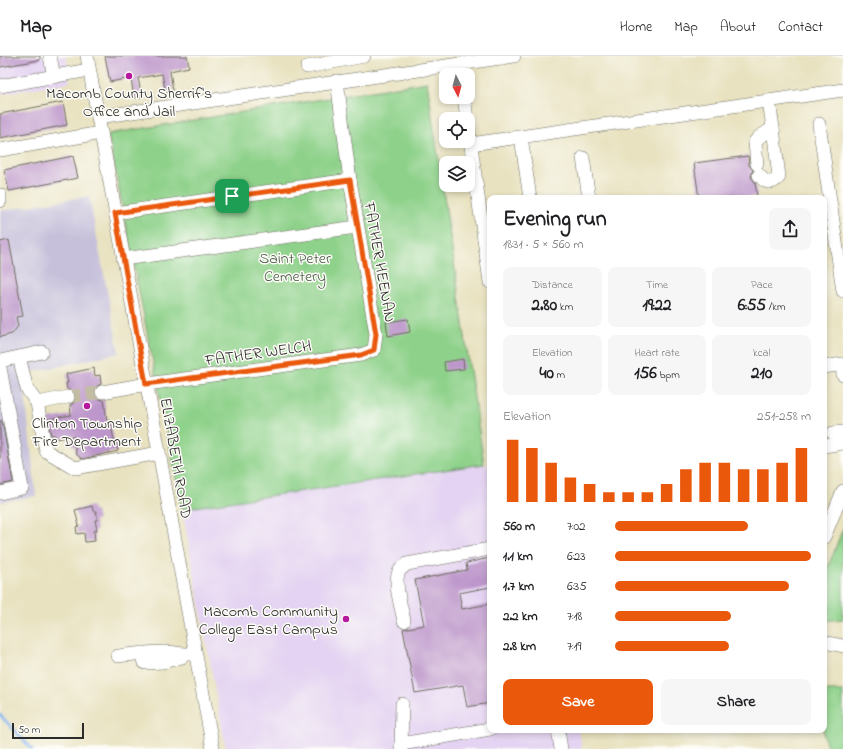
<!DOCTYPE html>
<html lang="en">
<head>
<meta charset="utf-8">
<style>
  :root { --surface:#fff; --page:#f6f6f6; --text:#202124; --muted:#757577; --line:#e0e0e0; --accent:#ea580c }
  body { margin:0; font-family:"Indie Flower",sans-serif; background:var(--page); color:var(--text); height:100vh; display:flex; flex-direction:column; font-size:15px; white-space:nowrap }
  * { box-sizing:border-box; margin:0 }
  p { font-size:13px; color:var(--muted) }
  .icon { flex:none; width:22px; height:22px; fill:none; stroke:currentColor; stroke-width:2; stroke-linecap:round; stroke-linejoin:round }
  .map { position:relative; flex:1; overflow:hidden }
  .details { position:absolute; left:487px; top:139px; width:340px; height:538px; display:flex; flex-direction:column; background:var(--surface); border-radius:8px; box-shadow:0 2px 6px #0003 }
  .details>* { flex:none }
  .needle { width:26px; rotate:174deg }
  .buttons { position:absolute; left:439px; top:12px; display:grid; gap:8px }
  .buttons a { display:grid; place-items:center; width:36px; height:36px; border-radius:8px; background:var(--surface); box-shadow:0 2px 6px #0003; font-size:20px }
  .scale { position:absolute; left:12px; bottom:10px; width:72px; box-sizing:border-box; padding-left:4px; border:2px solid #2b2b2b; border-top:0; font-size:11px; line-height:14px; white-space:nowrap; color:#2b2b2b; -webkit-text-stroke:3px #fdfcf7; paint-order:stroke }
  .pin { position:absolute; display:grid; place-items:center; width:34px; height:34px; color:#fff; margin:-17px; border-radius:8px; box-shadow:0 2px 6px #0006 }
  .round { display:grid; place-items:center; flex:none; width:42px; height:42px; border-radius:8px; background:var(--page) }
  .summary { display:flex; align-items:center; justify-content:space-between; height:68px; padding:0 16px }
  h1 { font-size:22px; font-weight:700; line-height:30px }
  .metrics { display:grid; grid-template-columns:repeat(3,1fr); gap:6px; height:68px; padding:4px 16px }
  .metrics div { display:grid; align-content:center; border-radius:8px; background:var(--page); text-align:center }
  .metrics b { font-size:17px; font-weight:700 }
  .metrics small { font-size:11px; font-weight:400 }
  .metrics p { font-size:11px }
  .chart { height:112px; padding:8px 16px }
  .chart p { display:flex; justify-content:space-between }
  .chart svg { width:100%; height:72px; margin-top:4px; stroke:var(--accent); stroke-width:6 }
  .primary-button { display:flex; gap:8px; margin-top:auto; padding:8px 16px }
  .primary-button a { flex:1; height:46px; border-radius:8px; background:var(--accent); color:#fff; font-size:16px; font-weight:700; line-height:46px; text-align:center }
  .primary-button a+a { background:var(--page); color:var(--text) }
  ul { padding:0 16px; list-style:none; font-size:13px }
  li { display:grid; grid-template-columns:64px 48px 1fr; align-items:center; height:30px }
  li i { height:10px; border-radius:5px; background:var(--accent) }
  header { display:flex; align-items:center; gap:24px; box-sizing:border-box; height:56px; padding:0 20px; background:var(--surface); border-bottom:1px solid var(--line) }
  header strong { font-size:19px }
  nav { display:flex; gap:22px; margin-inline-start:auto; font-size:14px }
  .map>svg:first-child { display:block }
  .built { fill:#e4d3f2 }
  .industrial { fill:#c6c0da }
  .green { fill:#8ed18a; stroke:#5c7e5a }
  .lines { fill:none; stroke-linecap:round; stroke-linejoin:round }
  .stream { stroke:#80b3ed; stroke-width:3 }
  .building { fill:#bd97cb }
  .minor-tunnel { stroke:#c2bda2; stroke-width:13; stroke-dasharray:13 6; stroke-linecap:butt }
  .minor-casing { stroke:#6d6b5f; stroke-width:14 }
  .minor { stroke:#fff; stroke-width:13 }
  .route-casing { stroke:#fff; stroke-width:8 }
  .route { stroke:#ea580c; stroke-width:5 }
  .poi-dot { fill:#b5179e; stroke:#fdfcf7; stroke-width:1.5 }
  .labels { text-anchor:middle; stroke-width:3; stroke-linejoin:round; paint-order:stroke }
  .poi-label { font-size:16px; fill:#2b2b2b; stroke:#fdfcf7 }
  .park-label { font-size:16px; fill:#495d48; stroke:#fdfcf7 }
  .street-label { font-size:16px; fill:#2b2b2b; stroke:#fdfcf7 }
</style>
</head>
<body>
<header>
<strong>Map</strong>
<nav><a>Home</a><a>Map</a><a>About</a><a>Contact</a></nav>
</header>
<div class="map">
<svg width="843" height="693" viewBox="0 0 843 693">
  <rect width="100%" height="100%" fill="#fdfcf7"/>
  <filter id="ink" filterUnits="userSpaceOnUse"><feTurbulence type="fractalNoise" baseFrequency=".025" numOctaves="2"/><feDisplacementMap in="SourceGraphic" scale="8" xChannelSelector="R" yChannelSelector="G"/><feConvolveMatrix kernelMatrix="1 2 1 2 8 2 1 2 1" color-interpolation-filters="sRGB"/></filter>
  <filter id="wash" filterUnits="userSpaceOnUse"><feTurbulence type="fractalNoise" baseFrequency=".012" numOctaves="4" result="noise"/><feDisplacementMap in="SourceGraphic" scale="16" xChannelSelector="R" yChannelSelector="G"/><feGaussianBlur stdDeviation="0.9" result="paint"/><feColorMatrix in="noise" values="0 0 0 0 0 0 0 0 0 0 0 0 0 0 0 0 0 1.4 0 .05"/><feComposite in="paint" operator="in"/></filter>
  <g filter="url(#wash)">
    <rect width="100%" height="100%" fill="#e8e2c0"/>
    <!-- built -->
    <g class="built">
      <polygon points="0,0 66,0 70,26 0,38"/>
      <polygon points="484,408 490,411 490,674 579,674 582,693 226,693 182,453"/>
    </g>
    <!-- industrial -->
    <polygon class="industrial" points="89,140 119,297 23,318 36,440 0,446 0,155"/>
    <!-- green -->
    <g class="green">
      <polygon points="427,26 484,408 182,453 108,78"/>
      <polygon points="843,472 843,563 824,565 824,522"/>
      <path d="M824,635H843V693C838,693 832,693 828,690C820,682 824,647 824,635Z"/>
    </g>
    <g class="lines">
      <!-- stream -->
      <polyline class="stream" points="0,659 32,693"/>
    </g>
    <g id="blocks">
      <!-- building -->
      <g class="building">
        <polygon points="0,0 40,0 40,4 0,11"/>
        <polygon points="105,0 187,0 189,11 170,15 173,35 166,37 162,18 138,22 142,41 134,42 131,22 110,26"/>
        <polygon points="63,46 67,69 0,82 0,58"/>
        <polygon points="73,100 78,122 9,135 4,114"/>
        <polygon points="748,100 749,109 753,114 751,121 755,126 757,140 742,142 699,142 694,107"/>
        <polygon points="9,184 23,260 16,261 18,270 12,278 0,281 0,186"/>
        <polygon points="408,263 410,276 388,280 386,266"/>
        <polygon points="463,303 464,313 445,315 444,306"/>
        <polygon points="94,312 95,320 100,319 101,328 97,330 94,338 99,343 104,344 107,365 110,364 114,384 116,384 118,395 82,403 76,398 75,391 70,387 74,380 56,383 55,379 51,379 48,363 71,359 70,349 74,347 76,340 74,336 67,333 66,327 68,327 66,318"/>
        <polygon points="0,365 2,365 13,426 0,429"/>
        <polygon points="92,450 93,455 96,455 98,464 95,464 97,474 94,475 95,485 85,486 84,477 77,478 76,471 79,470 75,454"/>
        <polygon points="490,502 490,531 459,537 462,553 490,548 490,647 467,651 463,629 415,637 403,573 424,569 415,524 467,514 466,507"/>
      </g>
    </g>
  </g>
  <g filter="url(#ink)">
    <use href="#blocks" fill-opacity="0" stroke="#6d6b5f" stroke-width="1"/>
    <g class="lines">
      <!-- minor-tunnel -->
      <polyline class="minor-tunnel" points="68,341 102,336"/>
      <defs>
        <g id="minor">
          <polyline points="50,0 54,21"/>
          <polyline points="87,0 213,693"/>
          <polyline points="307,11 364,0"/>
          <polyline points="0,30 89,14"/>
          <polyline points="464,41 467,63"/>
          <polyline points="769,45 773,72"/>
          <polyline points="98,61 514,0"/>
          <polyline points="819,68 843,235"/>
          <polyline points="468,69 490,226"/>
          <polyline points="521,81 530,142"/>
          <polyline points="471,88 843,34"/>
          <polyline points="0,94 101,77"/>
          <polyline points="583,102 589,142"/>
          <path d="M757,108L755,86L758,82L773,72L779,121C772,129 765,127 759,119"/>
          <polyline points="0,139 0,145"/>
          <polyline points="115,157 350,124"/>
          <polyline points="123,203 357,171"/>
          <polyline points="19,301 27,333 37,347 46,395 75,412 159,397"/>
          <polyline points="0,305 42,296"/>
          <polyline points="824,311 842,308 843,319"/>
          <polyline points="0,312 22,432 0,437"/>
          <polyline points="102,336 147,328 361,299 374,294 376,278 350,124 337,25"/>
          <polyline points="37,347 68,341"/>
          <polyline points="833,377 843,376"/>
          <polyline points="824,390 843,387"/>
          <polyline points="824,481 843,435"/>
          <path d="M404,565C402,553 392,524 400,514C402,512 405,510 407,508L490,493"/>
          <polyline points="824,586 843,590"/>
          <polyline points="142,597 143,604 145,607 163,606 182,601"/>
          <path d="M118,600C134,598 149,596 165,596C177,596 184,600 195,597"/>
          <polyline points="558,674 561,693"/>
          <polyline points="401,688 490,673"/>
          <polyline points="401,693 402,648"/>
        </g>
      </defs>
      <!-- minor casing -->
      <use href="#minor" class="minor-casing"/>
      <!-- minor -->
      <use href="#minor" class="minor"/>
    </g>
  </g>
  <g class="lines" filter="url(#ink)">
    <defs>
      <polygon id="route" points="350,124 376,278 374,294 361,299 146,328 115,157"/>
    </defs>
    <!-- route casing -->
    <use href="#route" class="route-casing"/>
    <!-- route -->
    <use href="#route" class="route"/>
  </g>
  <!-- markers -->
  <g class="poi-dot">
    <circle cx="129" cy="20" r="4"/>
    <circle cx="87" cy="350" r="4"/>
    <circle cx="346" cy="563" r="4"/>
  </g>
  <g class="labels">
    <!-- poi labels -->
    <g class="poi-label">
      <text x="129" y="42">Macomb County Sherrif's<tspan x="129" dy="18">Office and Jail</tspan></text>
      <text x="87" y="372">Clinton Township<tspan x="87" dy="18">Fire Department</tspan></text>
      <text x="338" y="560" text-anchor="end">Macomb Community<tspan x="338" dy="18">College East Campus</tspan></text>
    </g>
    <!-- park labels -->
    <g class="park-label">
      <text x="295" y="207">Saint Peter<tspan x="295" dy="18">Cemetery</tspan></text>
    </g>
    <!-- street labels -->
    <g class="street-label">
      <text transform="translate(381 206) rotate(80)" y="6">FATHER HEENAN</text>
      <text transform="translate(258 296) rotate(-8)" y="6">FATHER WELCH</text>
      <text transform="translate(177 402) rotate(80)" y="6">ELIZABETH ROAD</text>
    </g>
  </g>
</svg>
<div class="buttons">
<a><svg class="needle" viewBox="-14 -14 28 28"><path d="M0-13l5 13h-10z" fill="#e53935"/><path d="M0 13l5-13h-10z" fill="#757577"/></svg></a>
<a><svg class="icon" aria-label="locate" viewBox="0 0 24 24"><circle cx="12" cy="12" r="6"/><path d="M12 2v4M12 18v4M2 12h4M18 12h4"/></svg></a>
<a><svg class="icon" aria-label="layers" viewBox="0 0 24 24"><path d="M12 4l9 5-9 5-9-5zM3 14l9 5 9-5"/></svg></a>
</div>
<div class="scale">50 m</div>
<div class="pin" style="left:232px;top:140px;background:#1e9e55"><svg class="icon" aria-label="arrive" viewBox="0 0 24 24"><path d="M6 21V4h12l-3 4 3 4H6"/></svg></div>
<section class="details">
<div class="summary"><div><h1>Evening run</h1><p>18:31 · 5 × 560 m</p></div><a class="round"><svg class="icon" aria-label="share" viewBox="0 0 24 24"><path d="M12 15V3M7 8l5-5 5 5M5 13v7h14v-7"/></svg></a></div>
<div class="metrics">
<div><p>Distance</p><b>2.80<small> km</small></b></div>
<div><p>Time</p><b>19:22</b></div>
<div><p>Pace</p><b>6:55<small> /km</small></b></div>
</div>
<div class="metrics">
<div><p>Elevation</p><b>40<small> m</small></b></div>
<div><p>Heart rate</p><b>156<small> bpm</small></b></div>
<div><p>kcal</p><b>210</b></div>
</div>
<div class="chart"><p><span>Elevation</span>251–258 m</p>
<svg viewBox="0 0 160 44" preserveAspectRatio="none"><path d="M5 44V6M15 44V11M25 44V20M35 44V29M45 44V33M55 44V38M65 44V38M75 44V38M85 44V33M95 44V24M105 44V20M115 44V20M125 44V24M135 44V24M145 44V20M155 44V11"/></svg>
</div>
<ul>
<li><b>560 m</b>7:02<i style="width:68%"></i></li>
<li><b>1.1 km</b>6:23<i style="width:100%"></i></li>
<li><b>1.7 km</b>6:35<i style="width:89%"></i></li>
<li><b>2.2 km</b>7:18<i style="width:59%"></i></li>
<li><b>2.8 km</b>7:19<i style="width:58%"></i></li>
</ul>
<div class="primary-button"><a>Save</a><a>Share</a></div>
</section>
</div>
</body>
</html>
